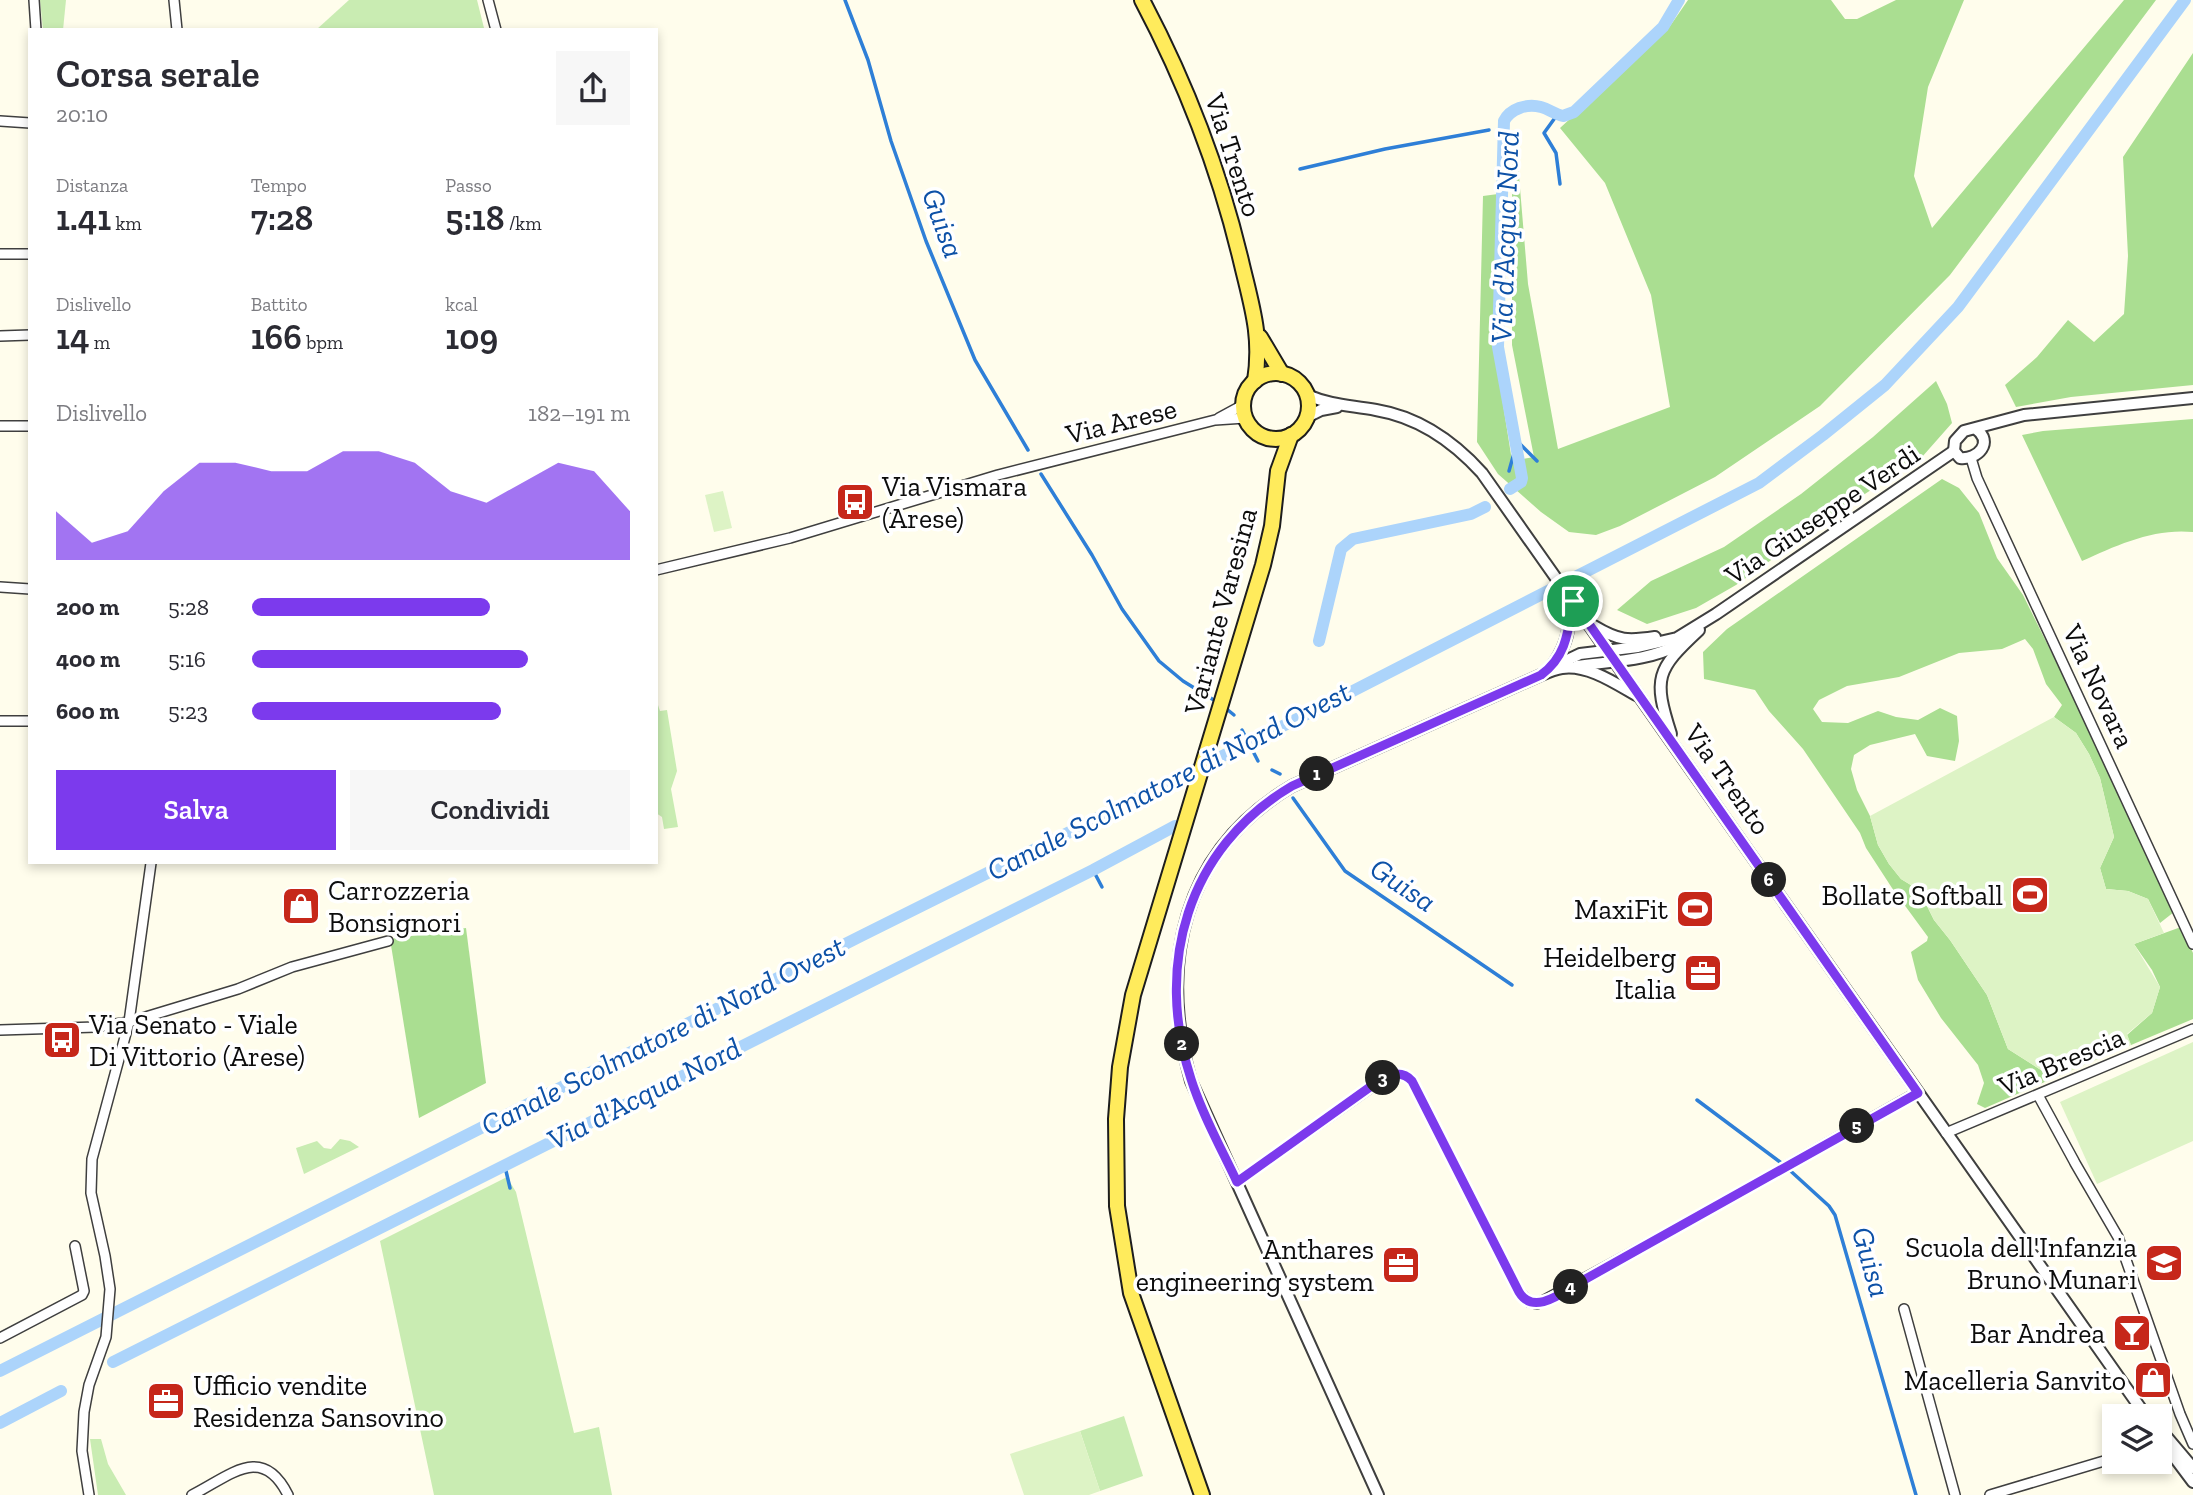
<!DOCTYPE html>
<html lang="it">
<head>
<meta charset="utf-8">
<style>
  :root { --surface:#fff; --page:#f7f7f7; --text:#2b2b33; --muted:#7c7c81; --accent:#7c3aed }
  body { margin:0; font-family:"Zilla Slab",serif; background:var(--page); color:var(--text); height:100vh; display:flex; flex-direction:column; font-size:26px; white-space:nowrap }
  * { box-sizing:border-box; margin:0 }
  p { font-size:23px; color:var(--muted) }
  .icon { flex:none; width:38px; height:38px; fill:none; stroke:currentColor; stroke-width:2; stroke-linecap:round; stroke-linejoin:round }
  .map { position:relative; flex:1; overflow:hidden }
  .panel { position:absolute; left:28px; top:28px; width:630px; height:836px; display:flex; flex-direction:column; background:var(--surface); border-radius:0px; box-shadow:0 4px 10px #0003 }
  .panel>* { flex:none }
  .controls { position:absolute; left:2102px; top:1404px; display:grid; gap:14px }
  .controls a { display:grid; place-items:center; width:70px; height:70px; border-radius:0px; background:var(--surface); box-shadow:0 4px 10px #0003; font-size:35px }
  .pin { position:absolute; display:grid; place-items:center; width:60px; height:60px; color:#fff; margin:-30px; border:4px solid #fff; border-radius:50%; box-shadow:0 2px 7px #0007 }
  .km { position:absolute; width:35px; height:35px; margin:-18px; border-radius:50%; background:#222; color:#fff; font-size:19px; line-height:35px; text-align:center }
  .round { display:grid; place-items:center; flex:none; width:74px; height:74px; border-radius:0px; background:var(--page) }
  .head { display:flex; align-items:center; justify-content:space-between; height:119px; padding:0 28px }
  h1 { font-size:38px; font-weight:600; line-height:52px }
  .figures { display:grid; grid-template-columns:repeat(3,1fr); gap:10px; height:119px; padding:7px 28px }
  .figures div { display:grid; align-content:center }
  .figures b { font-size:35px; font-weight:600 }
  .figures small { font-size:19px; font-weight:400 }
  .figures p { font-size:19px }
  .chart { height:196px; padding:14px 28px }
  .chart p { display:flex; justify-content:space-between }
  .chart svg { width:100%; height:126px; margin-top:7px; fill:var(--accent); opacity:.7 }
  .button { display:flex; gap:14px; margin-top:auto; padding:14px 28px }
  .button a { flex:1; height:80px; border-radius:0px; background:var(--accent); color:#fff; font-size:28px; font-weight:600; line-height:80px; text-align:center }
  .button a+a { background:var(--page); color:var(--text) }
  ul { padding:0 28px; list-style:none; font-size:23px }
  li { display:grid; grid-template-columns:112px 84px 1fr; align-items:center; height:52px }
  li i { height:18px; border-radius:9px; background:var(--accent) }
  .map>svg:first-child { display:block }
  .green { fill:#c9ecb2 }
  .forest { fill:#aade91 }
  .pitch { fill:#ddf3c5 }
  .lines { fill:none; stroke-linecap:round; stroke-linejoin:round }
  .stream { stroke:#2e7fd7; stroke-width:3.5 }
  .canal { stroke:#acd4fb; stroke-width:12 }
  .minor-casing { stroke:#3f3f3f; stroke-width:12 }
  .tertiary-casing { stroke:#3f3f3f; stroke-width:14 }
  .primary-casing { stroke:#1d1d1d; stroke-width:18 }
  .minor { stroke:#fff; stroke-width:9 }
  .tertiary { stroke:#fff; stroke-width:10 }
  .primary { stroke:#ffeb5c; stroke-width:14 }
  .route-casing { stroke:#fff; stroke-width:14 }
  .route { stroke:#7c3aed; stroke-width:9 }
  .labels { text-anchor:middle; stroke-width:7; stroke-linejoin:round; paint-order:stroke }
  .street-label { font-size:28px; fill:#0c0c0c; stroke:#fff }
  .poi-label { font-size:28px; fill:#0c0c0c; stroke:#fff; text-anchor:end }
  .water-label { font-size:30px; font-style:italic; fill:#0d51a7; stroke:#fff }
</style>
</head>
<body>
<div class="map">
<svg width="2193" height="1495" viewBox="0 0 2193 1495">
  <rect width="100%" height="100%" fill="#fffdec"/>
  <!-- green -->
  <g class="green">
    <polygon points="40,0 66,0 63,30 43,30"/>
    <polygon points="349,0 477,0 484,28 316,30"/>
    <polygon points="656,699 660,711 667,710 677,771 671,789 678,827 664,829 662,817 656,813"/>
    <polygon points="340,1139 350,1141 359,1147 304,1174 296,1148 317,1141 324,1148 331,1149"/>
    <polygon points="507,1177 516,1192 574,1433 599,1427 612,1495 434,1495 380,1241"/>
    <polygon points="1124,1416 1143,1476 1100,1491 1080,1431"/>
    <polygon points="90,1439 101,1439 108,1464 126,1495 98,1495"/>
  </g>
  <!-- forest -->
  <g class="forest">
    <polygon points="1688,0 1831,0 1845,19 1857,19 1896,0 1964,0 1928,87 1914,176 1932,228 2124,0 2156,0 1950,275 1820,406 1715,477 1620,526 1596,535 1569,532 1541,512 1498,474 1477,442 1483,196 1498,194 1494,347 1512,461 1534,457 1512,345 1512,153 1517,152 1528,284 1558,449 1670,407 1651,295 1605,183 1560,128 1668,29"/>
    <polygon points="2193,53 2193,385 2071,397 2016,407 2005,385 2037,357 2068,320 2094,342 2124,314 2128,256 2123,157"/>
    <polygon points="1936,381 1947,404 1952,423 1922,457 1854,501 1736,585 1696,608 1647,624 1617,610 1651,581 1724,547 1801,494 1873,437"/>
    <path d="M2193,419V532C2154,528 2117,545 2082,561L2022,435L2043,431Z"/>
    <polygon points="1942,479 1959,488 1979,513 1997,558 2023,595 2080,710 2174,912 2160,923 2148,899 2128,891 2106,889 2100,868 2114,837 2100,778 2089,754 2076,733 2054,717 2062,705 2046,684 2033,649 2025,639 2002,649 1959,653 1899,677 1847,686 1819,700 1813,709 1822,722 1848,723 1878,711 1896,717 1918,720 1940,708 1957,716 1959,741 1955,761 1927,756 1915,734 1870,745 1854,755 1851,769 1857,790 1870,816 1878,845 1889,864 1901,879 1919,890 1934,920 1950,940 1987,995 2008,1049 2044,1072 2047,1081 1985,1108 1977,1104 1984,1083 1978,1065 1941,1018 1918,980 1911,952 1927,941 1928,937 1892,888 1866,848 1860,833 1803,749 1769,711 1755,690 1704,679 1703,652 1727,629"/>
    <polygon points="2181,927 2193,953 2193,1019 2131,1045 2127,1035 2152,1013 2160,987 2152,970 2134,944"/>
    <polygon points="466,928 486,1083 419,1118 390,939"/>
  </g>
  <!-- pitch -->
  <g class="pitch">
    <polygon points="723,491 732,528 714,532 705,495"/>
    <polygon points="2054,717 2076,733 2089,754 2100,778 2114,837 2100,868 2106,889 2128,891 2148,899 2164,933 2134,944 2160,987 2152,1013 2127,1034 2131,1045 2047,1081 2044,1072 2008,1049 1987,995 1950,940 1934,920 1919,890 1901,879 1889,864 1878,845 1870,816"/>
    <polygon points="2193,1042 2193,1141 2097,1184 2060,1102"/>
    <polygon points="1080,1431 1100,1491 1089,1495 1024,1495 1010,1454"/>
  </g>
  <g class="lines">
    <!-- stream -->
    <g class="stream">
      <polyline points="845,0 868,60 891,141 926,241 975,360 1028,450"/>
      <polyline points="1557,115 1544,133 1556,153 1560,184"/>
      <polyline points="1501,129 1504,129"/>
      <polyline points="1300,169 1385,149 1489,130"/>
      <polyline points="1515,439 1537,461"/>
      <polyline points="1509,471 1516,446"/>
      <polyline points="1041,474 1092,555 1122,609 1159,661 1183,681 1217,702"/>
      <polyline points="1223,706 1234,715"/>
      <polyline points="1242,730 1258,761"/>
      <polyline points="1272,770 1280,774"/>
      <polyline points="1293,798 1345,871 1512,985"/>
      <polyline points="1093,870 1102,887"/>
      <polyline points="1697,1100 1784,1165 1829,1206 1835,1215 1916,1495"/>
      <polyline points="504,1166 505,1168"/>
      <polyline points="506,1171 510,1188"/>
    </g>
    <!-- canal -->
    <g class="canal">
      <path d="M1510,489L1521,482L1522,478L1498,347L1504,121C1510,109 1527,103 1541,107C1549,109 1554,114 1563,116L1574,112L1663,27L1679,0"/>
      <polyline points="1319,641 1341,549 1353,539 1471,514 1485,507"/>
      <polyline points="113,1362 1093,870 1175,826"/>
      <polyline points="0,1371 861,936 1347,694 1759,483 1823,435 1885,385 1958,307 2185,0"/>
      <polyline points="0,1423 61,1391"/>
    </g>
    <defs>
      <g id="minor">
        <polyline points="34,0 36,30"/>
        <polyline points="174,0 177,30"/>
        <polyline points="488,0 496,30"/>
        <polyline points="0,121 30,123"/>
        <polyline points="0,254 30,254"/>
        <polyline points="0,336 30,335"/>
        <polyline points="1219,418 1243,405"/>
        <polyline points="0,426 30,426"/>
        <polyline points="1971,458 1977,478 2193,944"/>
        <polyline points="656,570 790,538 998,475 1215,420 1245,418"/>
        <polyline points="0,587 30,589"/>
        <polyline points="0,721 30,721"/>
        <polyline points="0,1030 96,1027 129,1022 238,989 292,967 388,941"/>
        <polyline points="2038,1095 2074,1161"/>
        <polyline points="1946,1133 2193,1029"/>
        <polyline points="2075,1163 2118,1237 2180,1414 2193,1444"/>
        <path d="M1237,1182L1384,1078C1394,1073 1404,1072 1412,1081L1519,1292L1529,1302L1537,1304L1675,1229L1918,1092"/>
        <polyline points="1904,1309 1955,1495"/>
        <polyline points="0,1338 82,1295 84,1291 75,1246"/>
        <polyline points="89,1495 82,1451 84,1412 89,1385 106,1337 110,1289 105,1256 91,1193 92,1159 129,1022 151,863"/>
        <path d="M192,1495C230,1476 262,1443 288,1495"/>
        <polyline points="1990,1495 2114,1458"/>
      </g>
      <g id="tertiary">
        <path d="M1307,395C1333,406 1349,405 1376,410C1418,417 1454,442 1482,473L2146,1416"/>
        <polyline points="1307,417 1321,410 1337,407"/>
        <polyline points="1954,451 1955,441 1964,431 2024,415 2193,398"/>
        <path d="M1954,451L1960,458C1978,460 1994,442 1976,429"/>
        <path d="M1594,626C1619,641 1628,641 1655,637"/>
        <polyline points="1555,666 1580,654 1638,647 1677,638 1716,614 1954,451"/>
        <path d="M1577,666C1612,661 1649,661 1680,644"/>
        <path d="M1551,667C1569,644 1568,628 1573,601"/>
        <path d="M1671,734C1653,678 1656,670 1699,630"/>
        <polyline points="2160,1429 2193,1468"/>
        <polyline points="2160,1438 2193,1482"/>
        <path d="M1378,1495L1191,1081C1158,963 1182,851 1292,786L1541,675C1548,672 1555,669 1562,668C1587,664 1615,683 1636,695"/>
      </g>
      <g id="primary">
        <path d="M1142,0C1187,85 1220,171 1242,265C1252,307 1262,337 1255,381"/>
        <polyline points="1260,337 1282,374"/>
        <circle cx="1276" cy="406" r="33"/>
        <polyline points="1202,1495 1131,1293 1117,1206 1116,1119 1120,1067 1133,995 1263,565 1272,526 1278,471 1291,435"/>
      </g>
    </defs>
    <!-- minor casing -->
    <use href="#minor" class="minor-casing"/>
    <!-- tertiary casing -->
    <use href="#tertiary" class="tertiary-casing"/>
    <!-- primary casing -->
    <use href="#primary" class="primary-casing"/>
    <!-- minor -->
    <use href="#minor" class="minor"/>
    <!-- tertiary -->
    <use href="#tertiary" class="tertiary"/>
    <!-- primary -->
    <use href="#primary" class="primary"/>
  </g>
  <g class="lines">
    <defs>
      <path id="route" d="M1573,601L1918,1093L1582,1281C1564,1291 1534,1317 1519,1292L1412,1081C1404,1072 1394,1073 1384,1077L1237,1182C1221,1148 1202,1114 1191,1079C1154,965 1187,848 1292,786L1541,675C1567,656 1568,631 1573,601Z"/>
    </defs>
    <!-- route casing -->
    <use href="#route" class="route-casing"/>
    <!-- route -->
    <use href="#route" class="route"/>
  </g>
  <!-- icons -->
  <defs>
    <symbol id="bus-square" viewBox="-11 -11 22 22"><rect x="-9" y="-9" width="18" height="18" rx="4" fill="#c6271a" stroke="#fff"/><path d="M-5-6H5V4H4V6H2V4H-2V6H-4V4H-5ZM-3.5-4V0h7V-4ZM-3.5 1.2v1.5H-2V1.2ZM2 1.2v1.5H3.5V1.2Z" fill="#fff"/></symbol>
    <symbol id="stadium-square" viewBox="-11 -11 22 22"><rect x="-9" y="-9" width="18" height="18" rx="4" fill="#c6271a" stroke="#fff"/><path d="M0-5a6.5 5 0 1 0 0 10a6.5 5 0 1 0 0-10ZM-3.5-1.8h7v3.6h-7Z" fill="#fff"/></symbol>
    <symbol id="shop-square" viewBox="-11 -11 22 22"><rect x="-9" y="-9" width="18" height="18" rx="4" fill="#c6271a" stroke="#fff"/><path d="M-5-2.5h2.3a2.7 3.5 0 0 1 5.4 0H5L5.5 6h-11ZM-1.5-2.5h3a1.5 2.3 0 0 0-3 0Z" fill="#fff"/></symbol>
    <symbol id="office-square" viewBox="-11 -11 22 22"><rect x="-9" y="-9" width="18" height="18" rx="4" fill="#c6271a" stroke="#fff"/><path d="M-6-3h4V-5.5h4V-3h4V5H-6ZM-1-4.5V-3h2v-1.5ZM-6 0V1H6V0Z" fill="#fff"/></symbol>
    <symbol id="school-square" viewBox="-11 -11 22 22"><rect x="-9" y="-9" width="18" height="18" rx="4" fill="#c6271a" stroke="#fff"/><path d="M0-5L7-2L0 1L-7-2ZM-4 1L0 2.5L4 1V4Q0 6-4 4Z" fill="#fff"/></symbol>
    <symbol id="bar-square" viewBox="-11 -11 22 22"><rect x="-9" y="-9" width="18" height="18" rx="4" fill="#c6271a" stroke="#fff"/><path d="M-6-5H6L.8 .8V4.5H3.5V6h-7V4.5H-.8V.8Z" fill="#fff"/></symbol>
  </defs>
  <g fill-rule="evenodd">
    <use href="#bus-square" x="833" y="480" width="44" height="44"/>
    <use href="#stadium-square" x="2008" y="873" width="44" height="44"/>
    <use href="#shop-square" x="279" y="884" width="44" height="44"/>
    <use href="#stadium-square" x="1673" y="887" width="44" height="44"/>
    <use href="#office-square" x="1681" y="951" width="44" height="44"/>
    <use href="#bus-square" x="40" y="1018" width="44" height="44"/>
    <use href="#school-square" x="2142" y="1241" width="44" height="44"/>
    <use href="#office-square" x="1379" y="1243" width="44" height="44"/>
    <use href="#bar-square" x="2110" y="1311" width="44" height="44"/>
    <use href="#shop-square" x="2131" y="1358" width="44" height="44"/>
    <use href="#office-square" x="144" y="1379" width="44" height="44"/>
  </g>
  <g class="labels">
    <!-- street labels -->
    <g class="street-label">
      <text transform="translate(1234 155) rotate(72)" y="10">Via Trento</text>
      <text transform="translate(1121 421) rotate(-14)" y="10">Via Arese</text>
      <text transform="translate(1822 514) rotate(-34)" y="10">Via Giuseppe Verdi</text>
      <text transform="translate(1220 611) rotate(-75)" y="10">Variante Varesina</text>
      <text transform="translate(2099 686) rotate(65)" y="10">Via Novara</text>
      <text transform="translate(1728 779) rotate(55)" y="10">Via Trento</text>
      <text transform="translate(2061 1061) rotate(-23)" y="10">Via Brescia</text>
    </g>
    <!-- poi labels -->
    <g class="poi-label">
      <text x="882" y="496" text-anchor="start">Via Vismara<tspan x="882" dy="32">(Arese)</tspan></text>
      <text x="328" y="900" text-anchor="start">Carrozzeria<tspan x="328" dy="32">Bonsignori</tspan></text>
      <text x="2003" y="905">Bollate Softball</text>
      <text x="1668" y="919">MaxiFit</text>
      <text x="1676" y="967">Heidelberg<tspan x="1676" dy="32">Italia</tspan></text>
      <text x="89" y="1034" text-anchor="start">Via Senato - Viale<tspan x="89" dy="32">Di Vittorio (Arese)</tspan></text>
      <text x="2137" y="1257">Scuola dell'Infanzia<tspan x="2137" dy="32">Bruno Munari</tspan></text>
      <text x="1374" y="1259">Anthares<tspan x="1374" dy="32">engineering system</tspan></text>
      <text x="2105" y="1343">Bar Andrea</text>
      <text x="2126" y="1390">Macelleria Sanvito</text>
      <text x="193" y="1395" text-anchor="start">Ufficio vendite<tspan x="193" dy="32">Residenza Sansovino</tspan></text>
    </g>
    <!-- water labels -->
    <g class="water-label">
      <text transform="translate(943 223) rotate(70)" y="10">Guisa</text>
      <text transform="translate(1505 237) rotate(-88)" y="10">Via d'Acqua Nord</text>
      <text transform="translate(1169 781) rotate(-27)" y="10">Canale Scolmatore di Nord Ovest</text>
      <text transform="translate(1403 885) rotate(34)" y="10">Guisa</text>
      <text transform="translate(663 1036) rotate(-27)" y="10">Canale Scolmatore di Nord Ovest</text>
      <text transform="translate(644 1094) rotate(-27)" y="10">Via d'Acqua Nord</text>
      <text transform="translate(1871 1262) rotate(74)" y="10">Guisa</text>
    </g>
  </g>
</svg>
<div class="controls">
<a><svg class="icon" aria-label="layers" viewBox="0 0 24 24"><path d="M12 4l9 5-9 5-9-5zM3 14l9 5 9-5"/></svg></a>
</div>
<div class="pin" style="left:1573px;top:601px;background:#1e9e55"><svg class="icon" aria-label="arrive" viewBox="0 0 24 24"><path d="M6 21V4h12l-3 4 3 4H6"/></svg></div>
<b class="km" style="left:1317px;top:774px">1</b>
<b class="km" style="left:1182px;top:1044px">2</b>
<b class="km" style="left:1383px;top:1078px">3</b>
<b class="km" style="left:1571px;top:1287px">4</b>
<b class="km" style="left:1857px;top:1126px">5</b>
<b class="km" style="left:1769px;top:880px">6</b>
<section class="panel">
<div class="head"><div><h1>Corsa serale</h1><p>20:10</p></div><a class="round"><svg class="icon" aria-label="share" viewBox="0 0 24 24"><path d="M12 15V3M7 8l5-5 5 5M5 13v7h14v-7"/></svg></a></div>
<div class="figures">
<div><p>Distanza</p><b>1.41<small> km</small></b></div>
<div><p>Tempo</p><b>7:28</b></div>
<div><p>Passo</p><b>5:18<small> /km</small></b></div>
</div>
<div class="figures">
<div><p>Dislivello</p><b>14<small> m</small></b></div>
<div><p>Battito</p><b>166<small> bpm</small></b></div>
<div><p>kcal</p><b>109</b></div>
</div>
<div class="chart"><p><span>Dislivello</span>182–191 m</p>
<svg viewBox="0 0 160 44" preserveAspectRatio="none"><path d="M0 44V27L10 38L20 34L30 20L40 10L50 10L60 13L70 13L80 6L90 6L100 10L110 20L120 24L130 17L140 10L150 13L160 27V44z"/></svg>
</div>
<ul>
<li><b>200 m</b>5:28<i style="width:63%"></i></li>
<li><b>400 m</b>5:16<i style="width:73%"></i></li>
<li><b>600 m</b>5:23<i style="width:66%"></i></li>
</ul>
<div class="button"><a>Salva</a><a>Condividi</a></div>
</section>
</div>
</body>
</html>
